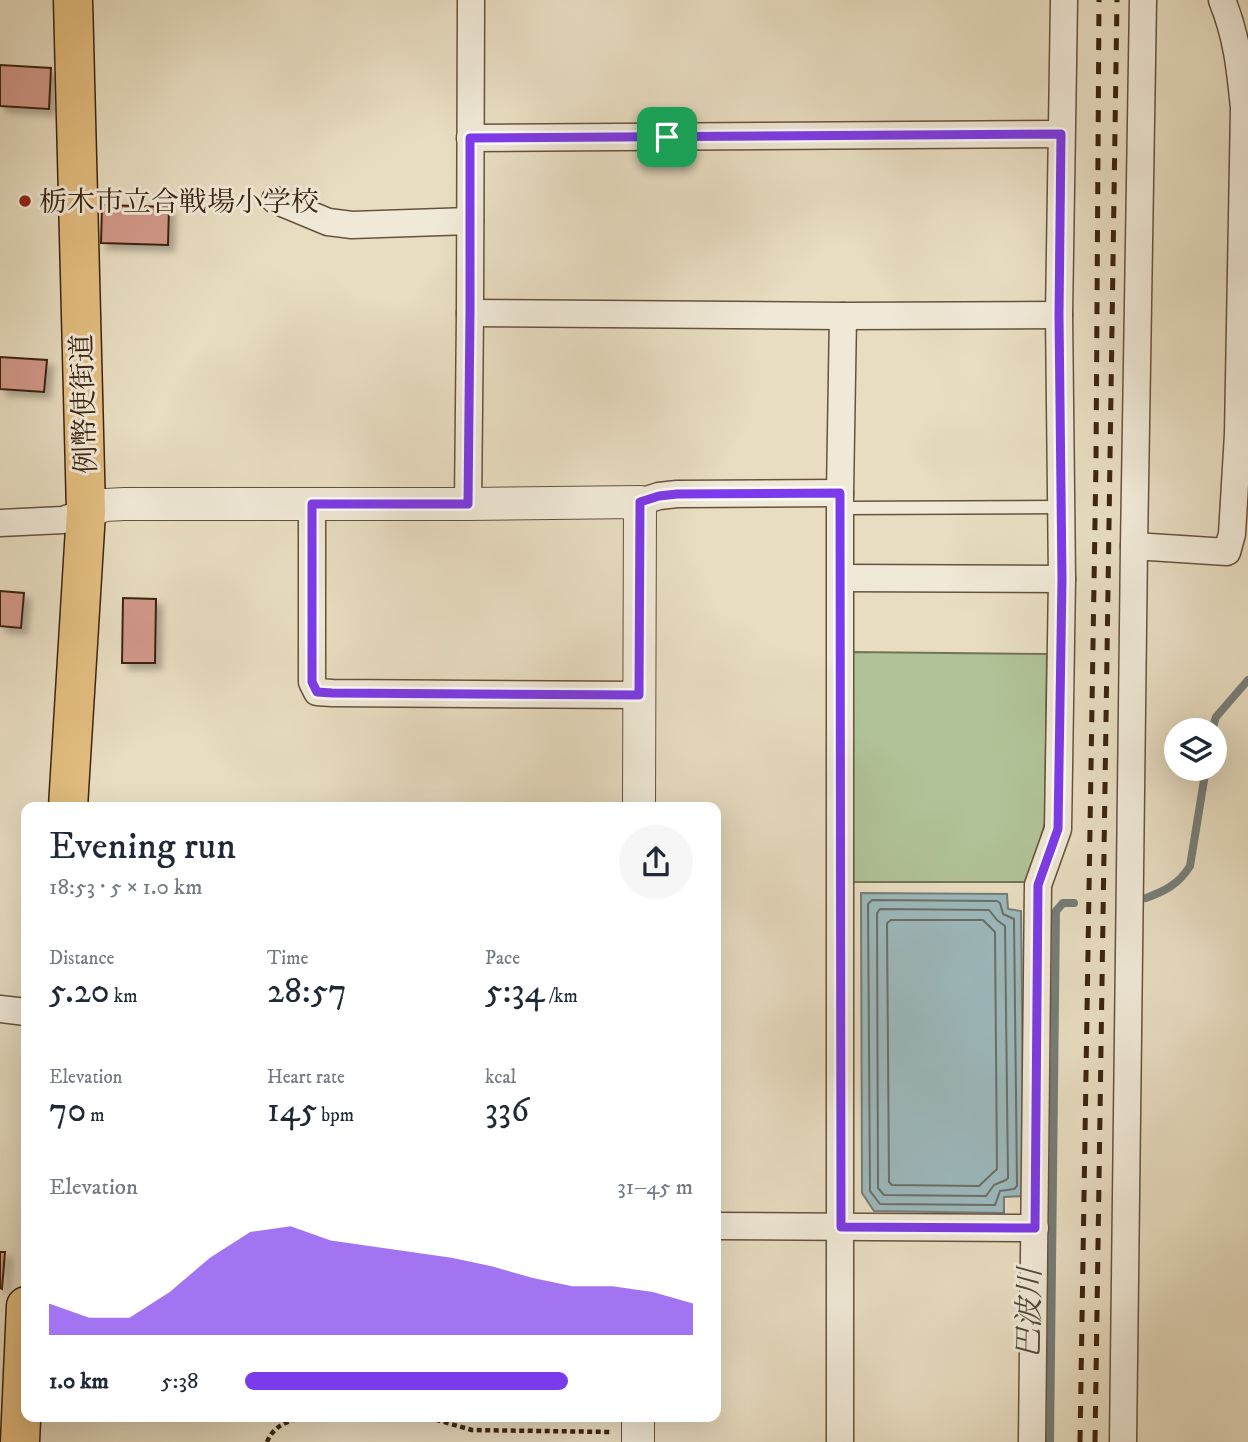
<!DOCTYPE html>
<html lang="en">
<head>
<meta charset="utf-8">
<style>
  :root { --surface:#fff; --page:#f6f6f7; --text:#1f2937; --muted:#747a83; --accent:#7c3aed }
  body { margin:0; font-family:"IM FELL DW Pica","Noto Serif JP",serif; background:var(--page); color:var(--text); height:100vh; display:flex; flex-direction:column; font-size:26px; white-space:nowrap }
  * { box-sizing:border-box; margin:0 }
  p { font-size:23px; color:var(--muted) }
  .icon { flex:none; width:38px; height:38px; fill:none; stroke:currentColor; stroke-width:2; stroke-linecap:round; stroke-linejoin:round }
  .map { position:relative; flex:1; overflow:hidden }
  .details { position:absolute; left:21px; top:802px; width:700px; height:620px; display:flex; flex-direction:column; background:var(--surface); border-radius:14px; box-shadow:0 7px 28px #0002 }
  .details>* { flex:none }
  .buttons { position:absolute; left:1164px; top:718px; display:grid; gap:14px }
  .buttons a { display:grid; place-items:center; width:63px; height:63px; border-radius:50%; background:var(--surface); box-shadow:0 7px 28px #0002; font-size:35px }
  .pin { position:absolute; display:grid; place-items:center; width:60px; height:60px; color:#fff; margin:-30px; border-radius:14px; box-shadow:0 4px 10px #0006 }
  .round { display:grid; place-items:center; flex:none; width:74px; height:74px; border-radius:37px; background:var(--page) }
  .headline { display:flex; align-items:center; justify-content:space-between; height:119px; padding:0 28px }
  h1 { font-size:38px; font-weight:600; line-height:52px }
  .metrics { display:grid; grid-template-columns:repeat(3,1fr); gap:10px; height:119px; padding:7px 28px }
  .metrics div { display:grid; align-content:center }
  .metrics b { font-size:35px; font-weight:600 }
  .metrics small { font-size:19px; font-weight:400 }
  .metrics p { font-size:19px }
  .chart { height:196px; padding:14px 28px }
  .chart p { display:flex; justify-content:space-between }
  .chart svg { width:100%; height:126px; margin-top:7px; fill:var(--accent); opacity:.7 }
  ul { padding:0 28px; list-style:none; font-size:23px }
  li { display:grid; grid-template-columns:112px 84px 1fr; align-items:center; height:52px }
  li i { height:18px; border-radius:9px; background:var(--accent) }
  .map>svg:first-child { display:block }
  .green { fill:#b0c297; stroke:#767354; stroke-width:2 }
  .water { fill:#9cb9bd; stroke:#767d78; stroke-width:2 }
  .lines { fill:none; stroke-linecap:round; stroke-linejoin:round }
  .shore { stroke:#6c6e67; stroke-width:2 }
  .stream { stroke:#767d78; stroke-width:8 }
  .building { fill:#d19889; stroke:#3c2411; stroke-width:2; filter:url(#shadow) }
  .service-casing { stroke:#67523d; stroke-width:15 }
  .minor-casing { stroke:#67523d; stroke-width:29 }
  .tertiary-casing { stroke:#67523d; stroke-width:34 }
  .primary-casing { stroke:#3c2411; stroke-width:41 }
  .path { stroke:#3c2411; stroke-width:4.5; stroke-dasharray:5 3.5; stroke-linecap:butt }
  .service { stroke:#f0e9d7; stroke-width:12 }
  .minor { stroke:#f0e9d7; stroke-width:26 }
  .tertiary { stroke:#f0e9d7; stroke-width:32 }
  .primary { stroke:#e4be80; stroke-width:38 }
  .rail { stroke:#3c2411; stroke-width:5; stroke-dasharray:12 12; stroke-linecap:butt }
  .route-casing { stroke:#fff; stroke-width:14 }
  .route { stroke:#7c3aed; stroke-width:9 }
  .poi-dot { fill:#8f2418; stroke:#f0e9d7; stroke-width:2.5 }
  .labels { text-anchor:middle; stroke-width:6; stroke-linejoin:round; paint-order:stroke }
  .poi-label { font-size:28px; fill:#3c2411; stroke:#f0e9d7; text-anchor:start }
  .street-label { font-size:28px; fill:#3c2411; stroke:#f0e9d7 }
  .water-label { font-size:30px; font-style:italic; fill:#54493c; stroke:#f0e9d7 }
</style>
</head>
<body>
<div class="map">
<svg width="1248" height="1442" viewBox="0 0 1248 1442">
  <defs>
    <filter id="shadow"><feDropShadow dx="6" dy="6" stdDeviation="3.5" flood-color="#0004"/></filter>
  </defs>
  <rect width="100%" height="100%" fill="#e8ddc1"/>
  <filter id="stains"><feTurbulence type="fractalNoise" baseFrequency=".00286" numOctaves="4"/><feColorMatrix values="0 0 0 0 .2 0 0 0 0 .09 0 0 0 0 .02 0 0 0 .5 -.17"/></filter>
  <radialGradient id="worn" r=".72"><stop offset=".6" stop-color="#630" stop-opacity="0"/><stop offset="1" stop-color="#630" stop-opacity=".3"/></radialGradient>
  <!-- green -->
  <polygon class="green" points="852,652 1047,654 1045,823 1028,882 853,882"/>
  <!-- water -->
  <polygon class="water" points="861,893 1007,894 1008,909 1021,911 1024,1196 1004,1197 1004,1213 874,1211 862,1193"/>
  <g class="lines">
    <!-- shore -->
    <g class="shore">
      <polygon points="872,900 997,901 1000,903 1003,914 1014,919 1017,1186 1014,1189 1000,1191 995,1205 880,1204 870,1191 868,904"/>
      <polygon points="880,909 989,910 997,920 1005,926 1008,1178 1006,1180 994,1185 986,1196 884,1195 878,1188 877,913"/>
      <polygon points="891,920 983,920 995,932 997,1169 979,1186 892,1185 889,1182 887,923"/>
    </g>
    <!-- stream -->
    <g class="stream">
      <polyline points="1212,730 1216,717 1248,680"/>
      <path d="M1146,898C1165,891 1179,884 1190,866L1206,768"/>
      <polyline points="1050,1442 1056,911 1063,903 1074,903"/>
    </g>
  </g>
  <!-- building -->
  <g class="building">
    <polygon points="0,65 51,68 49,109 0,106"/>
    <polygon points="102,205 169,207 168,245 101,243"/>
    <polygon points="0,357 47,360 44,392 0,389"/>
    <polygon points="0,591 24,593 21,628 0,626"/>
    <polygon points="123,598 156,599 155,663 122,663"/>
    <polygon points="0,1252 5,1252 2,1289 0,1288"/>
  </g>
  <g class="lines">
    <defs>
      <polyline id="service" points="841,508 1061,507"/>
      <g id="minor">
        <polyline points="470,138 1061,134"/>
        <polyline points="275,200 328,222 352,225 470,221"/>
        <polyline points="470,313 843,316 1059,315"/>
        <polyline points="640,502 659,496 677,494 840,493"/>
        <polyline points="312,504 312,682 317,692 332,693 639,695"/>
        <polyline points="468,504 470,313 471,0"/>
        <polyline points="0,523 63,520 86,512"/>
        <path d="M1134,546L1227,552L1232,534L1238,434L1244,108C1240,68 1237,37 1222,0"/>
        <polyline points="841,578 1062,579"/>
        <polyline points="0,1009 26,1012"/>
        <polyline points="716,1226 1035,1228"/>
        <polyline points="840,1442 840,493 843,316"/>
        <polyline points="1032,1442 1038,885 1058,829 1062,579 1059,315 1064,0"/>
        <polyline points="1123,1442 1134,546 1143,0"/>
      </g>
      <g id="tertiary">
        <polyline points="86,512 105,505 124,504 468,504 640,502 639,807"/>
        <polyline points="638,1442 638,1416"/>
      </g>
      <g id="primary">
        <polyline points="68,807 86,512 73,0"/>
        <polyline points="20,1442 26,1306"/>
      </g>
    </defs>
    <!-- service casing -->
    <use href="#service" class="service-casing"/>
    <!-- minor casing -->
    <use href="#minor" class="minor-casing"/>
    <!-- tertiary casing -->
    <use href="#tertiary" class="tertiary-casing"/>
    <!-- primary casing -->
    <use href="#primary" class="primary-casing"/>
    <!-- path -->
    <path class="path" d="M267,1442C274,1426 284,1423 299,1418H430L472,1430L611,1432"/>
    <!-- service -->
    <use href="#service" class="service"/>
    <!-- minor -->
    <use href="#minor" class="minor"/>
    <!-- tertiary -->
    <use href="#tertiary" class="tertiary"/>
    <!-- primary -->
    <use href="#primary" class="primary"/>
    <!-- rail -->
    <g class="rail">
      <polyline points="1080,1442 1096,461 1099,0"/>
      <polyline points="1095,1442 1117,0"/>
    </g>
  </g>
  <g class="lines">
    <defs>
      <polygon id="route" points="1061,134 1059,315 1062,579 1058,829 1038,885 1035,1228 841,1227 840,493 677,494 659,496 640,502 639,695 332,693 317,692 312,682 312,504 468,504 470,313 470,138"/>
    </defs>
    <!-- route casing -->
    <use href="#route" class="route-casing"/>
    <!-- route -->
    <use href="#route" class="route"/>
  </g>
  <!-- markers -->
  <circle class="poi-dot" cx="25" cy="201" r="7"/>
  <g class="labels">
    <!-- poi labels -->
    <g class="poi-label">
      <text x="39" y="211">栃木市立合戦場小学校</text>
    </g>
    <!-- street labels -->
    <g class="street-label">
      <text transform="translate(83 404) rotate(-92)" y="10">例幣使街道</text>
    </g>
    <!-- water labels -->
    <g class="water-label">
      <text transform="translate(1029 1313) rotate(-89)" y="10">巴波川</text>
    </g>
  </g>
  <rect width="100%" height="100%" filter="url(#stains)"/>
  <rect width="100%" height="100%" fill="url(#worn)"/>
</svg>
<div class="buttons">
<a><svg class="icon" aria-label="layers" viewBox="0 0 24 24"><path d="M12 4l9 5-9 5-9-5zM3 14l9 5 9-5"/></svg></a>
</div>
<div class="pin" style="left:667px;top:137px;background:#1e9e55"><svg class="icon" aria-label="arrive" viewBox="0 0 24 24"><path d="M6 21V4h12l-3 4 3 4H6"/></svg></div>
<section class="details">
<div class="headline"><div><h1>Evening run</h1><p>18:53 · 5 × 1.0 km</p></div><a class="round"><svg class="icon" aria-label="share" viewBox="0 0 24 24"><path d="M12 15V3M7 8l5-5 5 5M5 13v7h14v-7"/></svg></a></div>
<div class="metrics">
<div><p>Distance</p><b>5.20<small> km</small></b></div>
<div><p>Time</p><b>28:57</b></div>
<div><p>Pace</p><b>5:34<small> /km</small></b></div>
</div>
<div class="metrics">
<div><p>Elevation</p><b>70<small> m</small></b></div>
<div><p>Heart rate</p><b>145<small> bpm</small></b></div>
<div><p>kcal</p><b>336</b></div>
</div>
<div class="chart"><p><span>Elevation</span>31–45 m</p>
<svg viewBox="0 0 160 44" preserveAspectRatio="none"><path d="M0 44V33L10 38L20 38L30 29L40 17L50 8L60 6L70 11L80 13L90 15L100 17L110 20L120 24L130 27L140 27L150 29L160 33V44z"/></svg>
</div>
<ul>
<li><b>1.0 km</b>5:38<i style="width:72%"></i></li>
</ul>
</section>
</div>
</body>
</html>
